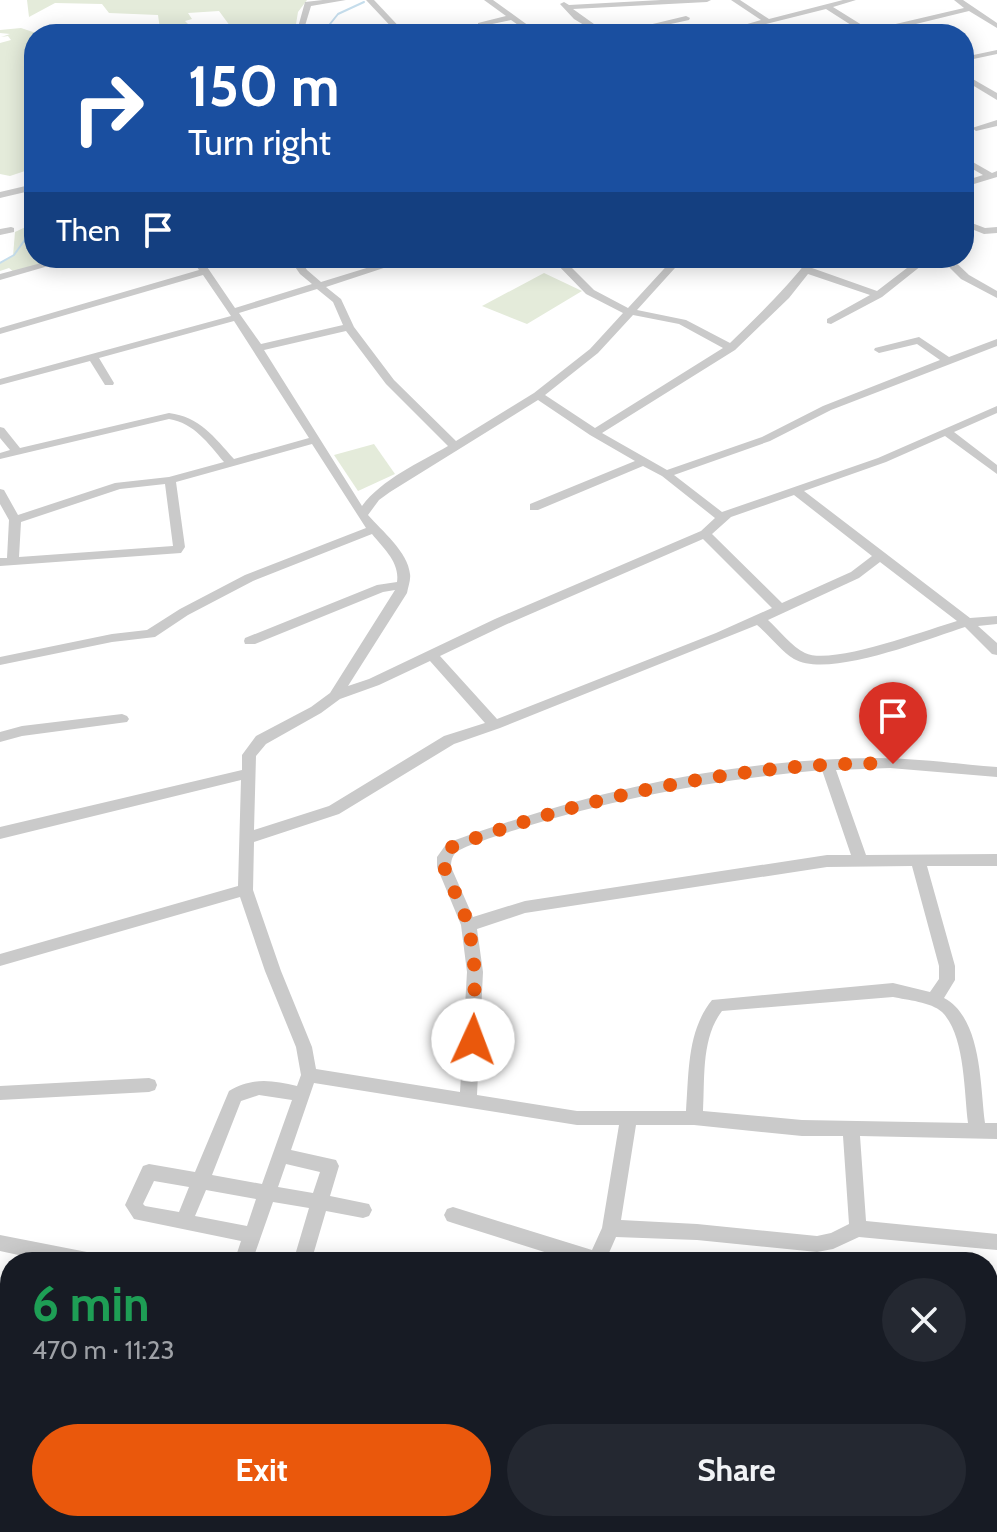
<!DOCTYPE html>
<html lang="en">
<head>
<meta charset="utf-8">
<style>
	:root { --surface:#171b24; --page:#242831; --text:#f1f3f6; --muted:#9ea1a6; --accent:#ea580c }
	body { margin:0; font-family:Cabin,sans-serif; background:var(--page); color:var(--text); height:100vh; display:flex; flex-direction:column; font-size:30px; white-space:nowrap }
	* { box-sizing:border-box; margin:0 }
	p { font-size:26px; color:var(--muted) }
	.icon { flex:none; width:44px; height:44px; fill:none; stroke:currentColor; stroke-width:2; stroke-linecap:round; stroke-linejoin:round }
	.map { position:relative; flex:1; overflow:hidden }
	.side { position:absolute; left:0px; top:1252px; width:998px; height:280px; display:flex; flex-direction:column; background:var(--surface); border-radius:32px 32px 0 0; box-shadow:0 4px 20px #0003 }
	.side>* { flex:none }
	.guide { position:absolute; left:24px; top:24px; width:950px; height:244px; border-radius:32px; box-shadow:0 4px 20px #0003; background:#1a4fa0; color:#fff; overflow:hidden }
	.pin { position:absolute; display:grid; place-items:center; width:68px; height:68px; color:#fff; margin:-82px -34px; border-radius:50% 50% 50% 0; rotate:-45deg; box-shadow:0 0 8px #0007 }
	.pin .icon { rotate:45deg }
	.me { position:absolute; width:88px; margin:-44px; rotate:2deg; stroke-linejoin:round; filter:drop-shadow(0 0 6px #0008) }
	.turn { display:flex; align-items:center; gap:28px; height:168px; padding:0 32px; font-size:36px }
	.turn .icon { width:104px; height:104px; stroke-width:2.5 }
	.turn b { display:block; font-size:56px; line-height:68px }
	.then { display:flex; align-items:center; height:76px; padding:0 32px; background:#0003; gap:16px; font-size:30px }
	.round { display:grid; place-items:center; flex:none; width:84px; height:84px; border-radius:42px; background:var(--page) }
	.overview { display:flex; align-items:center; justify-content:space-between; height:136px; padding:0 32px }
	h1 { font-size:48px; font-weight:700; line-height:60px; color:#1e9e55 }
	.primary-button { display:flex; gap:16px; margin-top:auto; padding:16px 32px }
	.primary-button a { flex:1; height:92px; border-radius:48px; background:var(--accent); color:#fff; font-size:32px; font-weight:700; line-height:92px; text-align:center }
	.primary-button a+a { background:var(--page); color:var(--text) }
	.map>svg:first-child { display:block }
</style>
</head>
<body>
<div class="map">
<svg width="997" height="1532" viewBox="0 0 997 1532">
	<rect width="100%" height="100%" fill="#fff"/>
	<g fill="#e4ebda">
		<polygon points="27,0 307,0 298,12 296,24 236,34 219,11 188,13 192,19 185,21 194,30 181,34 152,34 160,29 158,15 109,13 102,4 55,3 29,17"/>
		<polygon points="21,28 39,34 34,34 34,168 10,176 0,174 0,43 11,40 8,36 1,37 10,34 0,33 0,30"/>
		<polygon points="34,223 34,258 62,258 14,272 9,268 0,271 0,263 13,256 15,232"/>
		<polygon points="544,273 582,291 527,324 482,306"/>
		<polygon points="374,444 395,474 358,491 334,455"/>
	</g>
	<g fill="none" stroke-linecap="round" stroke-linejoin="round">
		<g stroke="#c5ddec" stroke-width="2">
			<polyline points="322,34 338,14 364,2"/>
			<polyline points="0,263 14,255 34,227"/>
		</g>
		<g fill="#cacaca" fill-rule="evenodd">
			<polygon points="323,0 346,0 311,6 304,29 297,31 305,2"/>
			<polygon points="366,0 374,0 406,34 398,34"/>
			<polygon points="484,0 493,0 540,34 531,34 511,20 478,27 478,23 506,16"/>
			<polygon points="661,0 711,0 707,2 573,9 608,34 595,31 570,34 589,28 574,19 560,4 564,2 569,5"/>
			<polygon points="731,0 740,0 769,19 843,0 856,0 833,7 870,30 964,8 954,0 963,0 997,23 997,28 969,11 875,34 861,34 862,32 826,9 726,34 713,34 761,20"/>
			<polygon points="686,16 690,18 689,20 625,34 611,34"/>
			<polygon points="997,50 997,54 964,61 964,57"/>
			<polygon points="964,74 997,93 997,100 964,80"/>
			<polygon points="997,120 997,126 976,131 972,128"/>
			<polygon points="964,157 992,173 997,171 997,177 964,187 964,181 983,175 964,164"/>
			<polygon points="34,184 34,190 0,198 0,192"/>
			<polygon points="964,220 985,228 997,227 997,233 984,234 964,226"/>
			<polygon points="11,227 14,228 14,232 0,235 0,229"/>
			<polygon points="60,258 76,258 0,280 0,274"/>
			<path d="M191,258H201L235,308L312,284L300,274L289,258H299L307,270L321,282L399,258H414L326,287L341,299L354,327L394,380L456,441L534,393L590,349L623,313L586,294L551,258H562L594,290L628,308L674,258H684L637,310L686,320L730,343C759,315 787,287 810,258H820L812,268L877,291L920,258H931L882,297L831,324L827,323V319L870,295L808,274L789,298L735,350L602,433L667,470L762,437L823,406L940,360L917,344L879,353L874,350L875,348L919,337L949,357L997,339V346L831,410L770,441L674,475L722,512L878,458L997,406V413L954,432L997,465V474L945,436L886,462L804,491L970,618L997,616V624L978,626L997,643V655L992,654L965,627C927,639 829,679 794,659C781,651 769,635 757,625L500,728L454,744L339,814L254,842L253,890L281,971L312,1047L316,1069L460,1092L467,972L461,925L437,867V857L447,843C584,793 728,759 875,758C916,758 957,764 997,767V777L890,768L836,770L866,855L997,854V866H927L955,966V980L944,998C982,1018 980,1086 985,1123H997V1139L860,1136L866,1221L997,1234V1250L859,1237L833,1249L817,1252L697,1240L616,1237L605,1262H576L453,1223L447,1221L444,1215L447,1209L453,1207L592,1250L602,1228L619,1125H577L314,1083L291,1150L336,1160L339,1166L330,1196L369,1204L372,1210L369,1216L363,1218L326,1211L311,1262H293L309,1208L273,1202L252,1262H234L241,1241L134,1219L125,1205L143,1166L149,1164L195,1172L229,1091C252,1077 272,1080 297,1086L301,1075L296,1047L265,971L240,897L0,966V954L238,886L241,780L0,839V827L242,770V755L256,736L311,707L330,693L395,590L383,592L255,644H245L244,641L245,638L377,585L397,582C400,562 383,548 372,534L253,581L188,615L155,637L112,642L0,665V657L112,634L147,630L180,609L245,575L366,528L312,444L176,482L185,547L181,553L0,566V558H7L9,520L0,504V489L4,490L18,515L115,483L169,477L224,462C208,443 194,423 169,419L0,459V453L10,450L0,438V427L4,428L20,448L169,413C200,417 214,437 234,459L309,438L234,321L99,358L114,383L113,385H105L90,361L0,385V379L231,316L203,275L0,334V328L199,270ZM317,289L333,302L343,325L261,344L239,313ZM633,315L679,324L723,348L595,428L545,395L598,353ZM346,331L386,384L448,446C419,463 382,479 362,506L264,350ZM538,400L590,435L635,461L530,504V510H538L643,466L662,476L715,518L701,531L495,619L369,679L348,686L407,593C408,587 411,580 410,574C408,552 382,531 368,515L379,500L390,492ZM165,484L173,546L19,557L21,522L120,489ZM794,495L872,556L851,572L782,603L712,534L731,517ZM703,539L772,608L716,633L497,719L440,656L505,625ZM880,562L957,621C926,630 832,666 805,653C792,647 779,630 768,620L859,578ZM430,661L485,723L444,736L329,806L254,830L256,756L266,744L321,713L340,699L379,685ZM822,770L851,855H827L525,901L473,917L451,867C451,861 452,855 458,851C468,844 507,833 521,828C620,797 720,779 822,770ZM912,866L939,966V979L930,992L893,983L712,1000C687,1031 689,1072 686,1111H577L477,1095L483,972L477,929L525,913L827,867ZM893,997C907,1000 931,1002 942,1012C965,1035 964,1091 968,1123L802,1120L703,1111C705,1079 701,1038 722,1011ZM259,1095L292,1100L262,1184L212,1175L241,1101ZM636,1125H694L802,1136H843L849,1224L831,1233L817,1236L697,1224L621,1220ZM286,1164L320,1172L313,1193L278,1187ZM154,1181L189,1187L179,1212L145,1206L143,1204ZM206,1190L256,1199L247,1226L195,1216Z"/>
			<polygon points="940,258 951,258 969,275 997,291 997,298 961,279"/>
			<polygon points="122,714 127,716 129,719 127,722 22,736 0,742 0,732 22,726"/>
			<polygon points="149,1078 155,1080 157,1085 155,1090 149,1092 0,1100 0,1086"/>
			<polygon points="0,1235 92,1253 98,1256 101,1262 51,1262 0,1251"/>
			<polygon points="988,1429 997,1431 997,1451 988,1449"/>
			<polygon points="10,1480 10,1500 0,1501 0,1481"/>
			<polygon points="10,1514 10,1522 26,1522 24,1532 4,1532"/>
			<polygon points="237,1522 263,1522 269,1532 243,1532"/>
			<polygon points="806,1522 826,1522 827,1532 807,1532"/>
			<polygon points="963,1522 983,1522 986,1532 966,1532"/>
		</g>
	</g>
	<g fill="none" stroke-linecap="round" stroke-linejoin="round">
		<path stroke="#ea580c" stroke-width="14" stroke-dasharray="0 25.2" d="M473,1040L475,972L469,925L444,867V857L452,847C577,798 758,759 893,764"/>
	</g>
</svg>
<div class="pin" style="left:893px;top:764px;background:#d93025"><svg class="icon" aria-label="arrive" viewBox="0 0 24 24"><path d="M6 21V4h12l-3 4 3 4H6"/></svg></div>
<svg class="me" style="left:473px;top:1040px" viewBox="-20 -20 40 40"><circle r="19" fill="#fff"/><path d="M0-13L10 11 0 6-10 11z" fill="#ea580c"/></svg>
<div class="guide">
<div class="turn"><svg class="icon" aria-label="right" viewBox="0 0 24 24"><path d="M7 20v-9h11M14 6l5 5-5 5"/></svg><div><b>150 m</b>Turn right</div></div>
<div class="then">Then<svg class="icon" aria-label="arrive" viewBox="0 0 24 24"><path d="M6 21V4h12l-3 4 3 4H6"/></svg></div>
</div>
<section class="side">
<div class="overview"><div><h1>6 min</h1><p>470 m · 11:23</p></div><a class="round"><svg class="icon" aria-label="close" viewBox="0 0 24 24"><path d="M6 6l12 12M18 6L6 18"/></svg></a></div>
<div class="primary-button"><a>Exit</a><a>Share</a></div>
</section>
</div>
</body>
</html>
